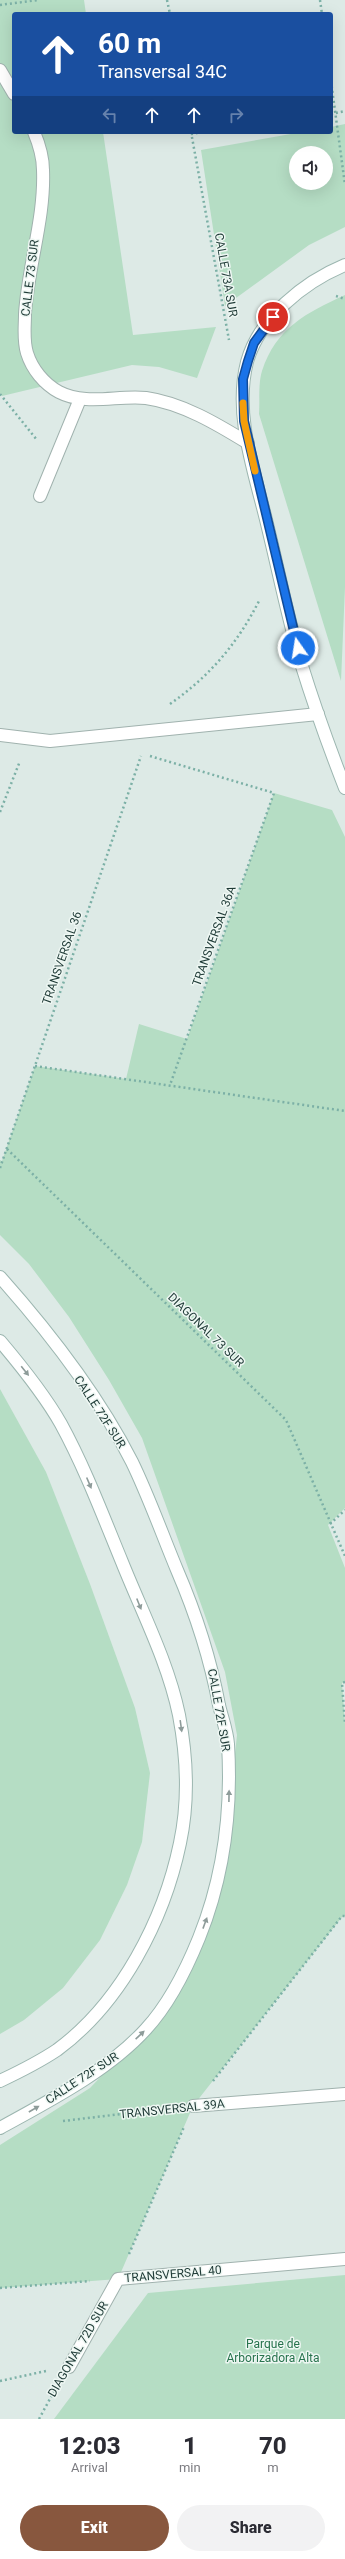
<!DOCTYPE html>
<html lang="en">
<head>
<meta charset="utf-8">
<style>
	:root { --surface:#fff; --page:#f2f2f3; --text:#2b2b33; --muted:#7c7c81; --accent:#88573e }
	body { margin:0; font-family:Roboto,sans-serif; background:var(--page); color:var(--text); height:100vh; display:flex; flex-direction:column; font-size:15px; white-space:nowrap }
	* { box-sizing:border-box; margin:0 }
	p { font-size:13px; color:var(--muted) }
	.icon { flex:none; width:22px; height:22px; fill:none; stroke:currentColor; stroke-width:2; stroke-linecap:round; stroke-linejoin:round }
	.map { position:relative; height:2419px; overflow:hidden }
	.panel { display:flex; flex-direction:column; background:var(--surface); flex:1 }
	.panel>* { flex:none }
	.guide { position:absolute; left:12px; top:12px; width:321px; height:122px; border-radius:4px; box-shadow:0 4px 16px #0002; background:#1a4fa0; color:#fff; overflow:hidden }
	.fabs { position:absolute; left:289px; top:146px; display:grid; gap:8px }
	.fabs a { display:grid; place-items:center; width:44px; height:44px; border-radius:50%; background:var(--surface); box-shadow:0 4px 16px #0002; font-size:20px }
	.pin { position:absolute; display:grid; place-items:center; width:34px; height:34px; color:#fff; margin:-17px; border:2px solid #fff; border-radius:50%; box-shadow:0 1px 4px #0007 }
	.me { position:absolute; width:44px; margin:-22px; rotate:347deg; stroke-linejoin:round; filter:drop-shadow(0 0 3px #0008) }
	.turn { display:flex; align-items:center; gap:14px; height:84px; padding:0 20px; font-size:18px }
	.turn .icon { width:52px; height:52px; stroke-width:2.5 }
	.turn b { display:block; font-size:28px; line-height:34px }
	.lanes { display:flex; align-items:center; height:38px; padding:0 20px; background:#0003; justify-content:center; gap:20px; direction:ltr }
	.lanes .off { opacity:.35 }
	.eta { display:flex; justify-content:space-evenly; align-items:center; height:68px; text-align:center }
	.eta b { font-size:24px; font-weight:800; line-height:28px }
	.cta { display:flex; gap:8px; margin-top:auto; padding:8px 20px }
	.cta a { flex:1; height:46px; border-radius:24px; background:var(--accent); color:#fff; font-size:16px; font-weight:800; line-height:46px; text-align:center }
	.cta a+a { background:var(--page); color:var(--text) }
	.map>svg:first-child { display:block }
</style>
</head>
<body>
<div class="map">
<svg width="345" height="2419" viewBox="0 0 345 2419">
	<rect width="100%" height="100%" fill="#ddeae6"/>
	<g fill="#b5ddc4" fill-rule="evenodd">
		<polygon points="0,0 84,0 86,14 14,14 14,132 103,132 133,335 216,327 197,378 159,367 132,365 2,396 0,393"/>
		<path d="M345,124V227L309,245L225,306L201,150L302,132H331V127ZM296,153H326V183H296Z"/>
		<path d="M345,295V587L341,681L259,414C260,401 258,384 262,371C276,328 306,313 345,295Z"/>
		<polygon points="274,793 332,810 345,837 345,1508 328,1525 345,1568 345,1682 342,1683 345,1724 345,1916 342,1917 193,2106 118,2279 0,2288 0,2145 90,2088 134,2042 168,1993 211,1909 225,1846 237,1735 225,1672 142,1438 109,1380 69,1317 29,1264 0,1235 0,1160 2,1161 35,1066 126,1079 139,1024 187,1039"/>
		<polygon points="0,1389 46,1472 90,1584 135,1708 150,1773 142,1842 127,1885 100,1940 63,1988 24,2020 0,2034"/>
		<polygon points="345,2275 345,2419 54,2419 148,2293"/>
	</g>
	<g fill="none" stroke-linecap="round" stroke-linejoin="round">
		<defs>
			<g id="street">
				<polyline points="0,70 14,94"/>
				<path d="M34,132C39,144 43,156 43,170C45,218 28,266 25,314C25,327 23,340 27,353C32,369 44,384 59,392C86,406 117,395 146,398C182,403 217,424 248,443"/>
				<polyline points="40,496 80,399"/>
				<polyline points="0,735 50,741 318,714"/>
				<polyline points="193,2106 345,2094"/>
				<polyline points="69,2367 118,2279 345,2259"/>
			</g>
			<g id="secondary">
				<path d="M345,265C304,282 259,318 247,362C233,417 256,475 268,528C279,573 288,618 301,663C314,705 329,747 345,788"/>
				<path d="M0,1277C49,1332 99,1397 132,1462C149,1497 162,1534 177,1570C196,1614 210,1657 219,1705C222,1718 227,1731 228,1744C232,1810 224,1876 199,1938C186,1970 170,2003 146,2029C108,2071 49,2101 0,2128"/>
				<path d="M0,1341C22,1367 44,1394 61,1424C85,1468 103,1516 122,1562C142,1612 168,1662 179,1715C187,1757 189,1801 180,1843C164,1920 121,2003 57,2050C39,2062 19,2072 0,2081"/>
			</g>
		</defs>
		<use href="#street" stroke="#a0b2ae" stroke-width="14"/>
		<use href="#secondary" stroke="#9cb6b0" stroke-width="14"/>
		<g stroke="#7cb0a6" stroke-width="2.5" stroke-dasharray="2 3" stroke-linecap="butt">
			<polyline points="167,0 170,14"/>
			<polyline points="320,0 322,14"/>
			<polyline points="0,5 38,0"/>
			<polyline points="331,81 345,185"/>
			<polyline points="331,114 345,111"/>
			<polyline points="191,132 229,340"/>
			<polyline points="191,134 203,132"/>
			<polyline points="336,296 345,299"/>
			<polyline points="0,394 37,440"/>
			<path d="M170,704C210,676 238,643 260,599"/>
			<polyline points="150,756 274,793 170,1085"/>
			<polyline points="0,812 20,761"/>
			<polyline points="35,1066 345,1111"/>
			<polyline points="7,1149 286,1420 345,1556"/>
			<polyline points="0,1168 141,756"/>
			<polyline points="330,1524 345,1510"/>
			<polyline points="345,1682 342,1683 345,1724"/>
			<polyline points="213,2081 342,1916 345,1916"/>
			<polyline points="63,2121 171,2108"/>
			<polyline points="129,2254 184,2127"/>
			<polyline points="0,2288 90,2281"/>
			<polyline points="0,2381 46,2371"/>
			<polyline points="39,2419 57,2386"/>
		</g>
		<use href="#street" stroke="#fff" stroke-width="12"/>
		<use href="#secondary" stroke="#fff" stroke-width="12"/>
	</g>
	<defs><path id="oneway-solid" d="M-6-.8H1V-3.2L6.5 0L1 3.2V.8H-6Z"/></defs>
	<g fill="#8e9c9a">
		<use href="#oneway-solid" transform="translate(25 1371) rotate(51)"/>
		<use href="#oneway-solid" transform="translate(89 1483) rotate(67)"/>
		<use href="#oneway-solid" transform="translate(139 1604) rotate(68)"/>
		<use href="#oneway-solid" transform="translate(181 1726) rotate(82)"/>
		<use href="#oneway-solid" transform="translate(229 1796) rotate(-89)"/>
		<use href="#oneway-solid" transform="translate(205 1923) rotate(-70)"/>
		<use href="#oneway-solid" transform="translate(140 2035) rotate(-43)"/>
		<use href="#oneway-solid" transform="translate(34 2109) rotate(-30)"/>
	</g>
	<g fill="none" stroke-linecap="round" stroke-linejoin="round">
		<defs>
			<polyline id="route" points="273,317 254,343 248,361 243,379 244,421 298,648"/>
		</defs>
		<use href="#route" stroke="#114b97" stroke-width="10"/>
		<use href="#route" stroke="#1a73e8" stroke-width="7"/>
		<polyline stroke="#f59e0b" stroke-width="7" points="243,403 244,421 255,471"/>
	</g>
	<g text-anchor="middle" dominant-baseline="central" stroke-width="3" stroke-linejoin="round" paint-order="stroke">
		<g font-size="12" fill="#1e3a36" stroke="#eef7f3">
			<text transform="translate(226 275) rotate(80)">CALLE 73A SUR</text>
			<text transform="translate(30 278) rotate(-83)">CALLE 73 SUR</text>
			<text transform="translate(214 936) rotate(-70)">TRANSVERSAL 36A</text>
			<text transform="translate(62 958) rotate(-71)">TRANSVERSAL 36</text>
			<text transform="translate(206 1330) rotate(44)">DIAGONAL 73 SUR</text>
			<text transform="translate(100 1412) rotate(57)">CALLE 72F SUR</text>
			<text transform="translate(219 1710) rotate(80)">CALLE 72F SUR</text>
			<text transform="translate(82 2078) rotate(-33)">CALLE 72F SUR</text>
			<text transform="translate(172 2109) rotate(-6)">TRANSVERSAL 39A</text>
			<text transform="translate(173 2274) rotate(-5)">TRANSVERSAL 40</text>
			<text transform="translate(78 2349) rotate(-60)">DIAGONAL 72D SUR</text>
		</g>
		<g font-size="12" fill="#27734d" stroke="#eef7f3">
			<text x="273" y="2344">Parque de<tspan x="273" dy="14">Arborizadora Alta</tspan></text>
		</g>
	</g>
</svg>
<div class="fabs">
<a><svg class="icon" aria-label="sound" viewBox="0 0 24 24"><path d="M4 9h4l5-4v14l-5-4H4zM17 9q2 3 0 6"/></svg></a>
</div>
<div class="pin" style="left:273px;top:317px;background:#d93025"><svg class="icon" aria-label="arrive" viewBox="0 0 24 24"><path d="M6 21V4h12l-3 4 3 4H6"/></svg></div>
<svg class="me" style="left:298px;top:648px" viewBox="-20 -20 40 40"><circle r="17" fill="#1a73e8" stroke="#fff" stroke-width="3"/><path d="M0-11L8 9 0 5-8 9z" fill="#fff"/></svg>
<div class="guide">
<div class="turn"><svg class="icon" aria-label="ahead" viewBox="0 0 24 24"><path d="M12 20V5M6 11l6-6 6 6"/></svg><div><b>60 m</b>Transversal 34C</div></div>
<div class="lanes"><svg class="icon off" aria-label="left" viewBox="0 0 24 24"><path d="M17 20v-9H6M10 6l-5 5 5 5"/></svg><svg class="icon" aria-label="ahead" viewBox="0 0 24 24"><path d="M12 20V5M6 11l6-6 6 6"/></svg><svg class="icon" aria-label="ahead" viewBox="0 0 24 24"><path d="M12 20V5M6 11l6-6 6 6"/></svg><svg class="icon off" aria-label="right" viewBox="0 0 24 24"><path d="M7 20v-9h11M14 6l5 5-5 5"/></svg></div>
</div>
</div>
<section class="panel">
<div class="eta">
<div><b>12:03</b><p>Arrival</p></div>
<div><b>1</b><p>min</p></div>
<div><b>70</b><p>m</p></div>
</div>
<div class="cta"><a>Exit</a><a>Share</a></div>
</section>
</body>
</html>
